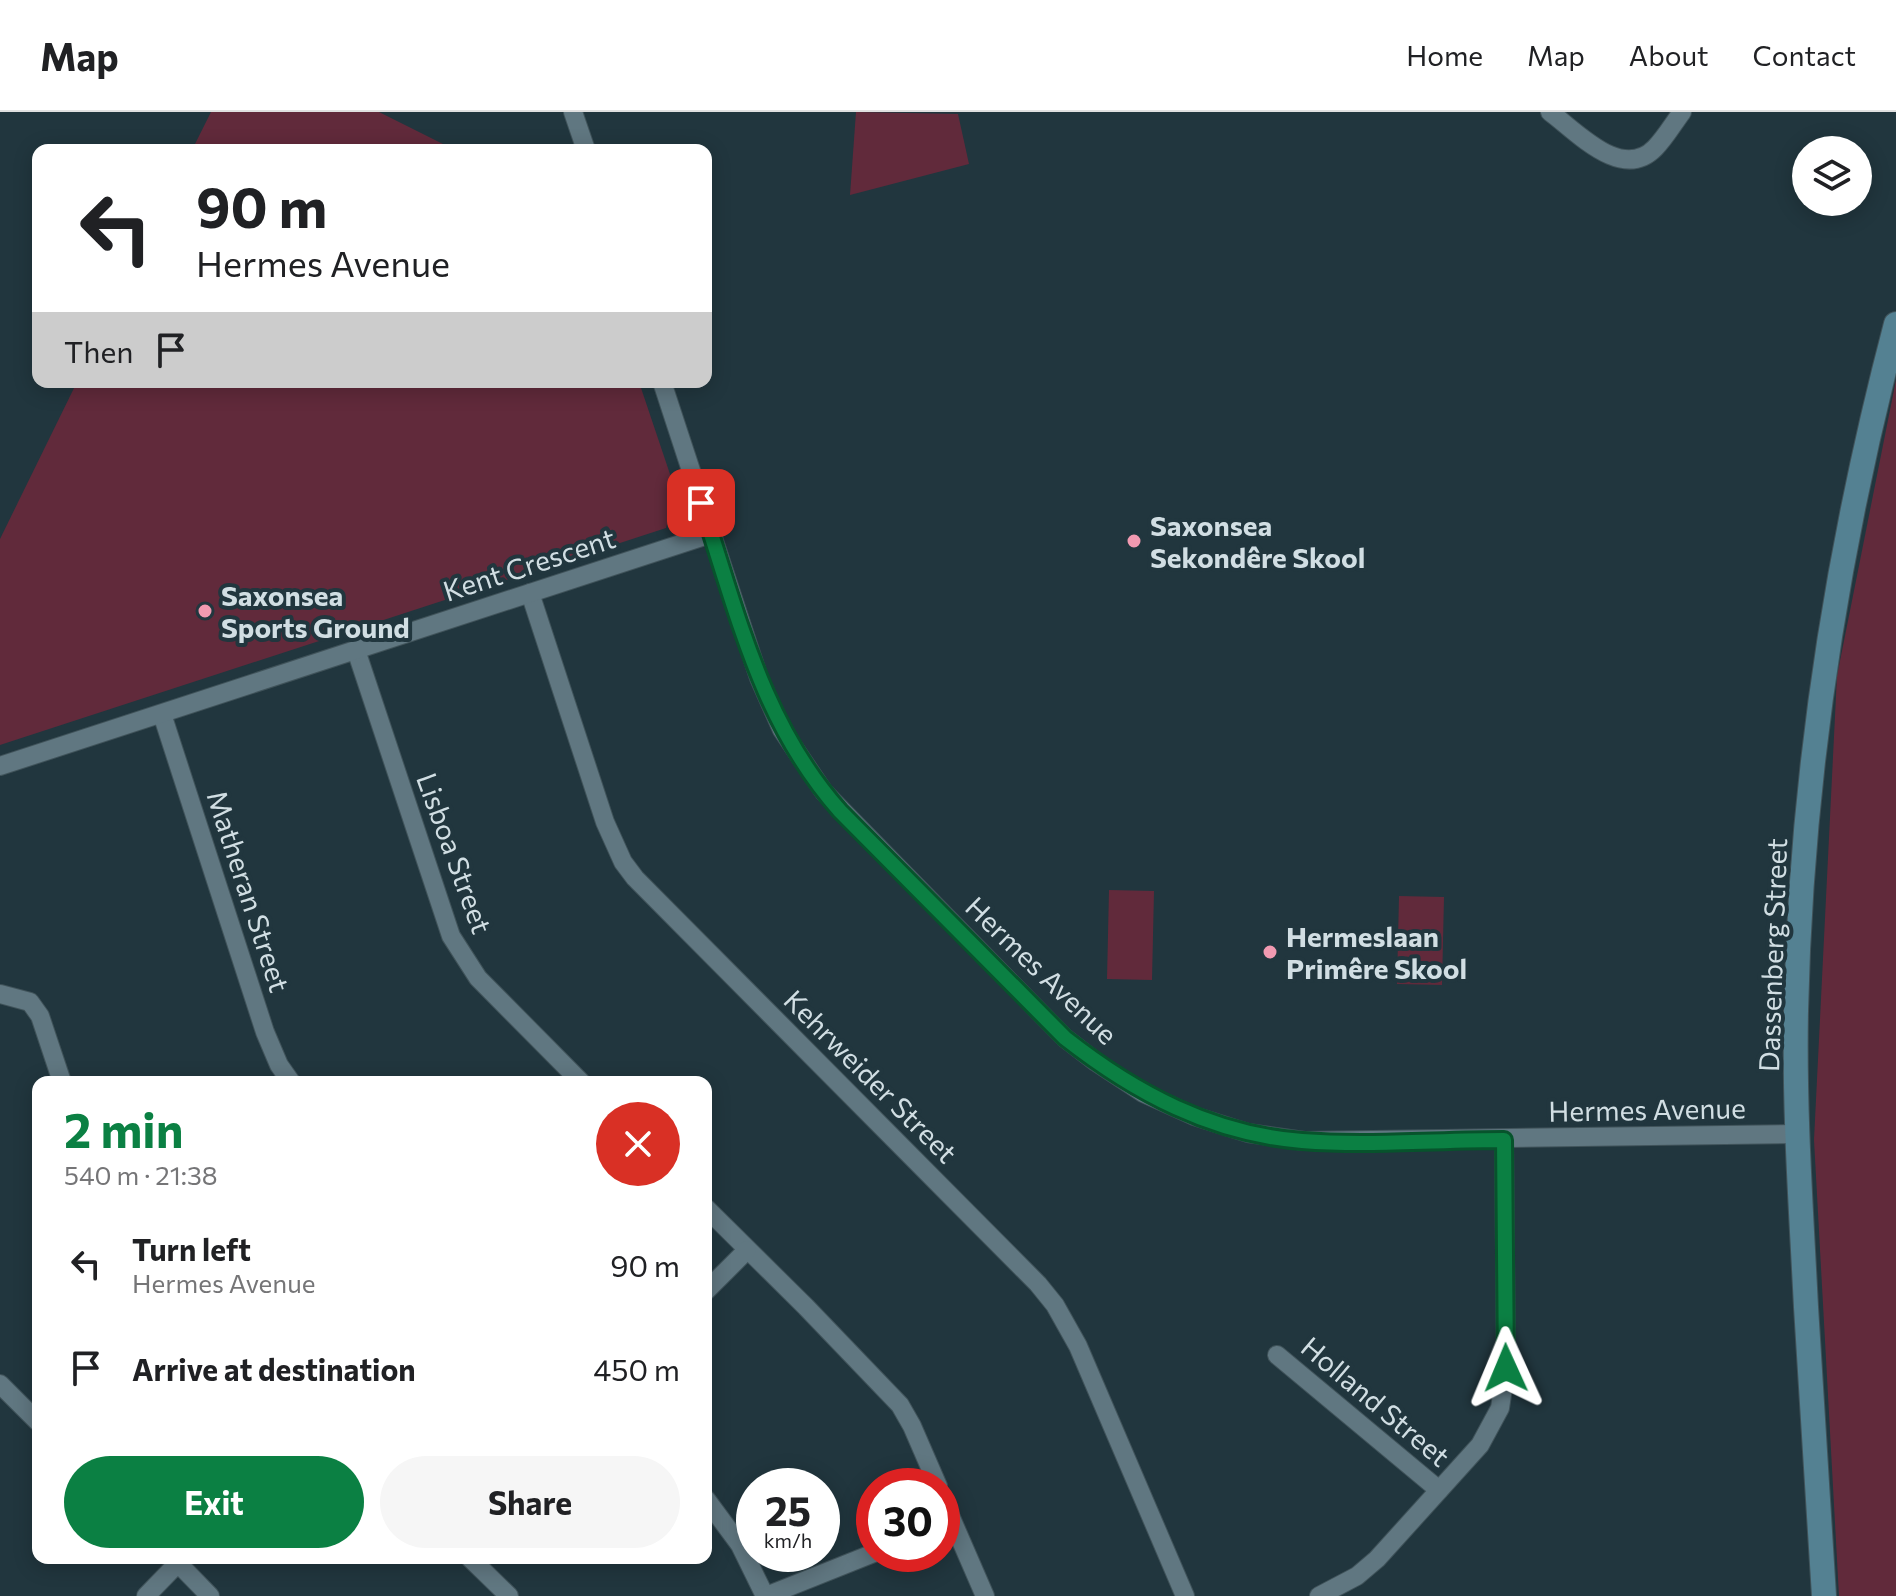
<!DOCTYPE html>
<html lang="en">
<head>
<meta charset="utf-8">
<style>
	:root { --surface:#fff; --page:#f6f6f6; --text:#202124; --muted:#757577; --line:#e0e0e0; --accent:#0b8043 }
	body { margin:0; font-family:Commissioner,sans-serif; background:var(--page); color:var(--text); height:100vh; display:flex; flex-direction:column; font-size:30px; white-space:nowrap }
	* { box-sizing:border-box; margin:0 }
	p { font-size:26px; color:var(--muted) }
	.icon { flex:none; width:44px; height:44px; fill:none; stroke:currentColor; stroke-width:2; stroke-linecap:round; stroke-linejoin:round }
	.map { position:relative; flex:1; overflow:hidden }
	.side { position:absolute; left:32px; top:964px; width:680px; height:488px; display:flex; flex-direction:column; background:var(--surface); border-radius:16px; box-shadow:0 4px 20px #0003 }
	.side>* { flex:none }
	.hud { position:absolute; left:32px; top:32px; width:680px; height:244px; border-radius:16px; box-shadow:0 4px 20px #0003; background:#fff; color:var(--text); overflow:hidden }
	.tools { position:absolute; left:1792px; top:24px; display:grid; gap:16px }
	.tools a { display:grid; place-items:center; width:80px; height:80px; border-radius:50%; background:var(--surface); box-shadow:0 4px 20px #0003; font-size:40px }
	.speed { position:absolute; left:736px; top:1356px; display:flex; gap:16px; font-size:40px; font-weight:700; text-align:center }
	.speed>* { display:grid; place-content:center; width:104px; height:104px; border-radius:50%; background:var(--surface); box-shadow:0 4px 20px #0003; line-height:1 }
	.speed small { font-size:20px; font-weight:400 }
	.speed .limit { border:12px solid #d22; background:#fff; color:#111 }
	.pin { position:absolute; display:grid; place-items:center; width:68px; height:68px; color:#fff; margin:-34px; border-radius:16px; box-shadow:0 4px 12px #0006 }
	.me { position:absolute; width:88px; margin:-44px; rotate:359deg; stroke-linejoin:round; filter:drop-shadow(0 0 6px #0008) }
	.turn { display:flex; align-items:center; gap:28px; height:168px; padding:0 32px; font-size:36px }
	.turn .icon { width:104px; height:104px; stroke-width:2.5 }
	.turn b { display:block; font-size:56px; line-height:68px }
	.then { display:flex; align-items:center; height:76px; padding:0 32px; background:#0003; gap:16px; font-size:30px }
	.round { display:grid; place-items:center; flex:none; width:84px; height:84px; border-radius:42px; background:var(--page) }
	.summary { display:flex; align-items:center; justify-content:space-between; height:136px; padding:0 32px }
	h1 { font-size:48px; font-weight:700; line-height:60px; color:var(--accent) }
	.action { display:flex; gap:16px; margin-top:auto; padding:16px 32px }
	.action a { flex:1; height:92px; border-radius:48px; background:var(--accent); color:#fff; font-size:32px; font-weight:700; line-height:92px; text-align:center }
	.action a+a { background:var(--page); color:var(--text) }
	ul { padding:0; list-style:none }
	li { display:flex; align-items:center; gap:24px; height:104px; padding:0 32px }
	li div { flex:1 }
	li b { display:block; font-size:30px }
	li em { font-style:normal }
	header { display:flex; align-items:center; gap:48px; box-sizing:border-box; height:112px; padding:0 40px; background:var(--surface); border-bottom:2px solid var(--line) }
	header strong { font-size:38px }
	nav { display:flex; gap:44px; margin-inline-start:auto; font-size:28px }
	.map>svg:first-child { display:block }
</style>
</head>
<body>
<header>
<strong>Map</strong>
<nav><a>Home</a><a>Map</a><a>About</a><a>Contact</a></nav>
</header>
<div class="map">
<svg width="1896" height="1484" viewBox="0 0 1896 1484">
	<rect width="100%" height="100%" fill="#21363e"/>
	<g fill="#612a3b">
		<polygon points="211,0 379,0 455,38 192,38"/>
		<polygon points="856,0 958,2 969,52 850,83"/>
		<polygon points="1896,268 1896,1484 1839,1484 1814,1028 1837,564"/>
		<polygon points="77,270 639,270 675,377 666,416 0,633 0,427"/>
		<polygon points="1109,778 1154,779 1152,868 1107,867"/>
		<polygon points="1399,784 1444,785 1442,873 1397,872"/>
	</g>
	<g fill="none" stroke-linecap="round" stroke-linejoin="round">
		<defs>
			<g id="minor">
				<polyline points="573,0 586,38"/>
				<path d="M1550,0C1577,20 1622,70 1655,36C1665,26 1673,12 1682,0"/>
				<polyline points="662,270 759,566 782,618 824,680 1065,926 1096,950 1143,981 1194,1004 1248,1021 1304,1029 1796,1022"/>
				<polyline points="530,481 605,710 623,750 635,766 1038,1172 1055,1193 1078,1234 1185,1484"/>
				<polyline points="356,538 451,824 478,866 581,970"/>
				<polyline points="162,602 265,920 279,953 291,970"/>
				<polyline points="0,654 711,422"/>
				<polyline points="0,882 30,890 40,904 62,970"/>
				<polyline points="706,1096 806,1195 900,1293 912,1314 938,1374"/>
				<polyline points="706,1179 747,1138"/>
				<polyline points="1277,1243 1439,1378"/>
				<polyline points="0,1272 38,1310"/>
				<polyline points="942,1385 985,1484"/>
				<polyline points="706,1387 740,1433 765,1484"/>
				<polyline points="173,1446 210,1484"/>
				<polyline points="470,1446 509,1484"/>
				<polyline points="146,1484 178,1451"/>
				<polyline points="766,1484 874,1441"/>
				<polyline points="1319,1484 1357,1464 1377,1447 1480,1333 1500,1296 1506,1256 1504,1028"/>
			</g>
			<path id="secondary" d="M1824,1484C1818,1388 1812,1291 1806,1195C1801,1096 1794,998 1796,899C1801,667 1837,436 1896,212"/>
		</defs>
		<use href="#minor" stroke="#40535a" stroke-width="20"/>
		<use href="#secondary" stroke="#40535a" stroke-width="26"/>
		<use href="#minor" stroke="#607781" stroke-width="18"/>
		<use href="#secondary" stroke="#548192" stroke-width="24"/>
	</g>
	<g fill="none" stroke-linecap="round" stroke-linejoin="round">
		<defs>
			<path id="route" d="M701,391C738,502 761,610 840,699L1065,926C1135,981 1212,1022 1302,1029C1368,1034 1437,1028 1504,1028L1506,1256"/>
		</defs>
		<use href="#route" stroke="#07532c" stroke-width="20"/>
		<use href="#route" stroke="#0b8043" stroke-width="14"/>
	</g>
	<g fill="#f19ab1" stroke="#21363e" stroke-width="3">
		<circle cx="1134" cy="429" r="8"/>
		<circle cx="205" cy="499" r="8"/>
		<circle cx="1270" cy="840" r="8"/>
	</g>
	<g text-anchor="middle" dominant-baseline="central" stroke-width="8" stroke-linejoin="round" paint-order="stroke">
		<g font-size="28" font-weight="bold" fill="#d1dee3" stroke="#21363e" text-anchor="start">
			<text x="1150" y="413">Saxonsea<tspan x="1150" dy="32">Sekondêre Skool</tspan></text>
			<text x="221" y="483">Saxonsea<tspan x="221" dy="32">Sports Ground</tspan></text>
			<text x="1286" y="824">Hermeslaan<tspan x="1286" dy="32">Primêre Skool</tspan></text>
		</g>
		<g font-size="28" fill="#d1dee3" stroke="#21363e">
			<text transform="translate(529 452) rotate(-18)">Kent Crescent</text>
			<text transform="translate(455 741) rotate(70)">Lisboa Street</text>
			<text transform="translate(249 779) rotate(72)">Matheran Street</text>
			<text transform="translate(1772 843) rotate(-88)">Dassenberg Street</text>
			<text transform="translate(1042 858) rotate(44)">Hermes Avenue</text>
			<text transform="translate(871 964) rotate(45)">Kehrweider Street</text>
			<text transform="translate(1647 997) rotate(-1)">Hermes Avenue</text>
			<text transform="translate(1376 1289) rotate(40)">Holland Street</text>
		</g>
	</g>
</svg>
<div class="tools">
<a><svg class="icon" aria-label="layers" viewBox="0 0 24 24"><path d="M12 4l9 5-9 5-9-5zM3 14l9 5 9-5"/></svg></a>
</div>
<div class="speed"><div>25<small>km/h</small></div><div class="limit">30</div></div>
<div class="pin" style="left:701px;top:391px;background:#d93025"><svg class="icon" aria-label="arrive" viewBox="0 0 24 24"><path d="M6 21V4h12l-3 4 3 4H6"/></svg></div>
<svg class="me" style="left:1506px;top:1256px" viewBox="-20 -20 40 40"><path d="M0-17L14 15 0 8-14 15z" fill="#0b8043" stroke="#fff" stroke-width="4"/></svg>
<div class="hud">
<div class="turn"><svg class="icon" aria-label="left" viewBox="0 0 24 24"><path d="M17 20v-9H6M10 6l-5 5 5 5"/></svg><div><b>90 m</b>Hermes Avenue</div></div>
<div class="then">Then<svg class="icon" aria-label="arrive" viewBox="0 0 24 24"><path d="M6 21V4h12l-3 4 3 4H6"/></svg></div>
</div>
<section class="side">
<div class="summary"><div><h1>2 min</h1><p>540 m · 21:38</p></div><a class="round" style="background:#d93025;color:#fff"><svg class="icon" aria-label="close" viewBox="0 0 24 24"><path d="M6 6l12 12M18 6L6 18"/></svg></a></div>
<ul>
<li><svg class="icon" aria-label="left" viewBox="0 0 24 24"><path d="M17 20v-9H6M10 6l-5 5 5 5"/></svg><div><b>Turn left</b><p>Hermes Avenue</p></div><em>90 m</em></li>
<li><svg class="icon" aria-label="arrive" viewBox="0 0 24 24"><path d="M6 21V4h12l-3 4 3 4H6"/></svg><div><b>Arrive at destination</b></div><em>450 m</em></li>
</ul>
<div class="action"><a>Exit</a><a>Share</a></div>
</section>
</div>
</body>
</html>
